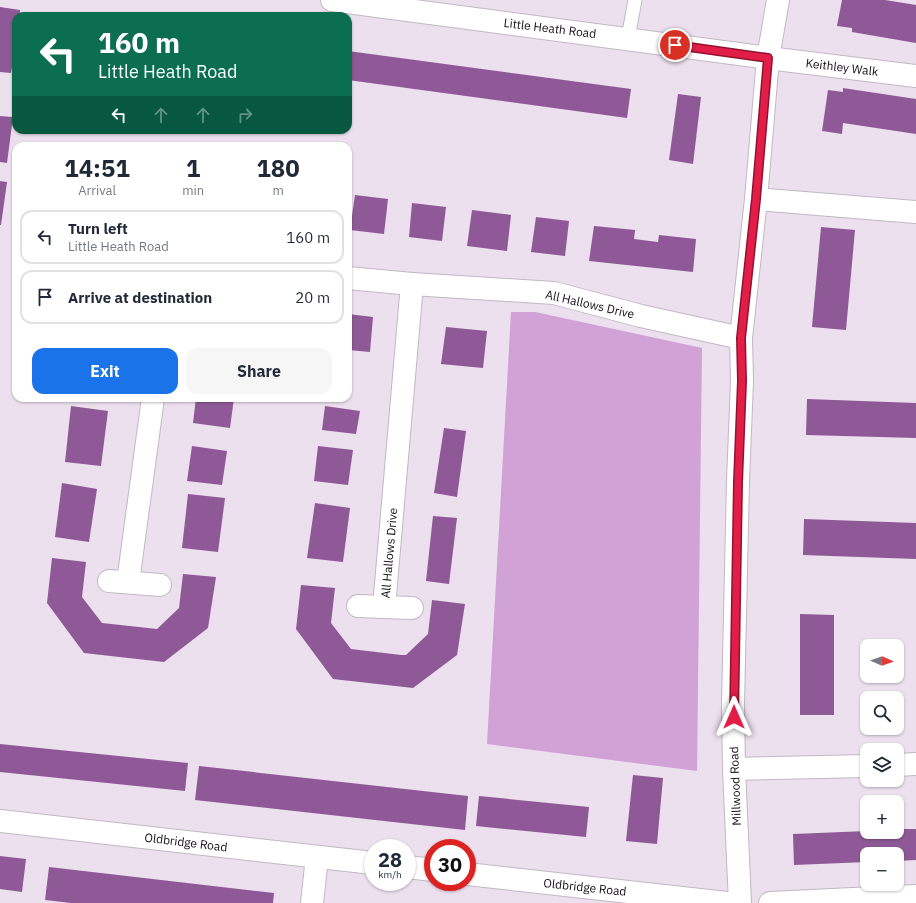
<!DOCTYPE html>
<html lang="en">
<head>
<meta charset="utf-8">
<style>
	:root { --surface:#fff; --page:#f6f6f7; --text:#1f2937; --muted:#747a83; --line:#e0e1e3; --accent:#1a73e8 }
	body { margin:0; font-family:"IBM Plex Sans",sans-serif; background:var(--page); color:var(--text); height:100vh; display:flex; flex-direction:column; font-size:15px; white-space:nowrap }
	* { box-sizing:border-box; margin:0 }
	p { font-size:13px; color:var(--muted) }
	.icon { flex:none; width:22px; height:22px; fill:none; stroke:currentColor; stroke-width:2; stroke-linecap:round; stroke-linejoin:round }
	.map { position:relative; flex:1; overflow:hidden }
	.panel { position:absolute; left:12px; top:142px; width:340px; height:260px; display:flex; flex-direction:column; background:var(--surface); border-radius:12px; box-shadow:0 1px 3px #0004 }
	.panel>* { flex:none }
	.hud { position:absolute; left:12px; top:12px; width:340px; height:122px; border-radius:12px; box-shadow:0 1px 3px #0004; background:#0b6e4f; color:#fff; overflow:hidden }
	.needle { width:26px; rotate:92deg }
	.buttons { position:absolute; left:860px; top:639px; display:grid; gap:8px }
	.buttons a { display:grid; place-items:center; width:44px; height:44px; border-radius:8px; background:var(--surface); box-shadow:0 1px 3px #0004; font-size:20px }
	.speed { position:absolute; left:364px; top:839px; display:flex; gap:8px; font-size:20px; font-weight:700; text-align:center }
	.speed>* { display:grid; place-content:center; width:52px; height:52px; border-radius:50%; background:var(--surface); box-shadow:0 1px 3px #0004; line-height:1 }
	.speed small { font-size:10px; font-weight:400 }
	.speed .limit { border:6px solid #d22; background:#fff; color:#111 }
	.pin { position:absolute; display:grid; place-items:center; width:34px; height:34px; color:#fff; margin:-17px; border:2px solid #fff; border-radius:50%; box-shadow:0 1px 4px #0007 }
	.me { position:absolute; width:44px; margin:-22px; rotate:0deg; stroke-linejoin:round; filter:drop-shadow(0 0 3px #0008) }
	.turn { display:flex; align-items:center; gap:14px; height:84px; padding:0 20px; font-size:18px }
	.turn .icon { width:52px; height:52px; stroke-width:2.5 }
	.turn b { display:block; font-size:28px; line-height:34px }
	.lanes { display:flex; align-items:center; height:38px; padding:0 20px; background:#0003; justify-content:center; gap:20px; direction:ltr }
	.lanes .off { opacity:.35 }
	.eta { display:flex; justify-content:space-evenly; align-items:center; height:68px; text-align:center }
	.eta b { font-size:24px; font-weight:700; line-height:28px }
	.primary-button { display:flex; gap:8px; margin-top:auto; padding:8px 20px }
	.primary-button a { flex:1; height:46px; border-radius:12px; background:var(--accent); color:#fff; font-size:16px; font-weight:700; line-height:46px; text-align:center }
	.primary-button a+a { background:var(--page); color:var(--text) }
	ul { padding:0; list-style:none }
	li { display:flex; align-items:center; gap:12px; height:54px; margin:0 8px 6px; padding:0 12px; border:2px solid var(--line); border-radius:12px }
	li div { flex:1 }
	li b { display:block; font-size:15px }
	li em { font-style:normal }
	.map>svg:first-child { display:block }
</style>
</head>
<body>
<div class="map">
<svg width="916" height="903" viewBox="0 0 916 903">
	<rect width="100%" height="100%" fill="#ecdfee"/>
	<polygon fill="#d0a2d6" points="511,312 535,312 702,348 697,771 487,744"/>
	<g fill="#8e5996">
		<polygon points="842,0 885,0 916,5 916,43 852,32 852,28 837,26"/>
		<polygon points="0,7 20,10 20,16 16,16 16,43 11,73 0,72"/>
		<polygon points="348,51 631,89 627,118 348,80"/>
		<polygon points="843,88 916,99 916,134 843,123 842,134 822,131 828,90 843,92"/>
		<polygon points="678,94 701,97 693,164 669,160"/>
		<polygon points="0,116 13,117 7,163 0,162"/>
		<polygon points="0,181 7,182 1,225 0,225"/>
		<polygon points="355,195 388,199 384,234 350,230"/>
		<polygon points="412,203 446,207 442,241 409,237"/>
		<polygon points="472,210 511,215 507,251 467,246"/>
		<polygon points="536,217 569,221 565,256 531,252"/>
		<polygon points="594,226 635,230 634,239 658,242 659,235 696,239 693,272 589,261"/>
		<polygon points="821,227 855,230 846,330 812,327"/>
		<polygon points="348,314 373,317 370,352 348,350"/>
		<polygon points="446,327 487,331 483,368 441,364"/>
		<polygon points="196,398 234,398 230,428 193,423"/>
		<polygon points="807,399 916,403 916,438 806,435"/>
		<polygon points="71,406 108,411 101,466 65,462"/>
		<polygon points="325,406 360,411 356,434 322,430"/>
		<polygon points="444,428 466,431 457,497 434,493"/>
		<polygon points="192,446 227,451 222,485 187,481"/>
		<polygon points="318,446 353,450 348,485 314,481"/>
		<polygon points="62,483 97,489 89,542 55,537"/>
		<polygon points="188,494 225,498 218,552 182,548"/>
		<polygon points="315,503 350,508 343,562 307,558"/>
		<polygon points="433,516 457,518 449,584 426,581"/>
		<polygon points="804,519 916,523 916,559 803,555"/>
		<polygon points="52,558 86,562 82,597 102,623 157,629 179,608 183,574 216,577 208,628 164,662 84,653 47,603"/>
		<polygon points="301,585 335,588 331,623 351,649 401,655 406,655 428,634 432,600 465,604 457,655 413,688 333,679 296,629"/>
		<polygon points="800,614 834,615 834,715 800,715"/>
		<polygon points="0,744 188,763 185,791 0,772"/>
		<polygon points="199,766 468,796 465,830 195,800"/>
		<polygon points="633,775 663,778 657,844 626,841"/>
		<polygon points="479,796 589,807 586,837 476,826"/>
		<polygon points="897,829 916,829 916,860 897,861 897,854 867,854 867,862 794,865 793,834 867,831 867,832 897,832"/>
		<polygon points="0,856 26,859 22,892 0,889"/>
		<polygon points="49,867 274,893 273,903 71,903 45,900"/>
	</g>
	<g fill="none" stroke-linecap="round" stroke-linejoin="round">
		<defs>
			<polyline id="lane" points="628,38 635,0"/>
			<g id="street">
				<polyline points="332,0 768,58 916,76"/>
				<polyline points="756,199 916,212"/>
				<polyline points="348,278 412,284 554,293 641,316 741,338"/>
				<polyline points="109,581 160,585"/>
				<polyline points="128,582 153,398"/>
				<polyline points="358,606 412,608"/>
				<polyline points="384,607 412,284"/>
				<polyline points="897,765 916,764"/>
				<polyline points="734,769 867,766"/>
				<polyline points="0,821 373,863"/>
				<polyline points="407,867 433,870"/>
				<polyline points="467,874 727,903"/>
				<polyline points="312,903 317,857"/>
				<polyline points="740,903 734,769 733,704 738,481 742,381 741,338 756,199 768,58 778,0"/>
				<polyline points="770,903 916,896"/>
			</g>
		</defs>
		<use href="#lane" stroke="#c3b7c5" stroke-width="15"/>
		<use href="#street" stroke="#c3b7c5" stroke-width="24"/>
		<use href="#lane" stroke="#fff" stroke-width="13"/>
		<use href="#street" stroke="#fff" stroke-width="22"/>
	</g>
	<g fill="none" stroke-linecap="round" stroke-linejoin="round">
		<defs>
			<polyline id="route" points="675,45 768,58 756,199 741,338 742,381 738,482 734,717"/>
		</defs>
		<use href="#route" stroke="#92132f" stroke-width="10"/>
		<use href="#route" stroke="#e11d48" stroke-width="7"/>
	</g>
	<g text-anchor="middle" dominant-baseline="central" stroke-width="3.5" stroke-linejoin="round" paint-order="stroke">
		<g font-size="12" fill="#130e13" stroke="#fff">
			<text transform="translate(550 28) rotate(7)">Little Heath Road</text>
			<text transform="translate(842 67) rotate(7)">Keithley Walk</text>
			<text transform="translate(590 304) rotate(13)">All Hallows Drive</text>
			<text transform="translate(389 553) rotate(-85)">All Hallows Drive</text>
			<text transform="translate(735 786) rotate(-92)">Millwood Road</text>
			<text transform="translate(186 842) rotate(7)">Oldbridge Road</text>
			<text transform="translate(585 887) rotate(6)">Oldbridge Road</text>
		</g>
	</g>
</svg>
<div class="buttons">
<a><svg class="needle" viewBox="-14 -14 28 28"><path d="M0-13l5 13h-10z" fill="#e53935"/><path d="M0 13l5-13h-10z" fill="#747a83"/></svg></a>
<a><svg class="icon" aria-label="search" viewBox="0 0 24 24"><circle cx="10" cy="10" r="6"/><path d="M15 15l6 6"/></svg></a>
<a><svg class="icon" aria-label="layers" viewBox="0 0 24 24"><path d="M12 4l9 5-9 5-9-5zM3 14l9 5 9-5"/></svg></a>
<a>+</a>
<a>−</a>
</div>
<div class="speed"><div>28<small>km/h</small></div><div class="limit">30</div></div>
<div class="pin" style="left:675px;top:45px;background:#d93025"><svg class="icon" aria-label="arrive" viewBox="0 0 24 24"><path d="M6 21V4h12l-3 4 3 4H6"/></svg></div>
<svg class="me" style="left:734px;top:717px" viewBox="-20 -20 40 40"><path d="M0-17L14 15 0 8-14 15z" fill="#e11d48" stroke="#fff" stroke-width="4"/></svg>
<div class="hud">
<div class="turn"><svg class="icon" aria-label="left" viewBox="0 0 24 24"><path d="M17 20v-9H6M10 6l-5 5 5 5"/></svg><div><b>160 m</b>Little Heath Road</div></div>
<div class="lanes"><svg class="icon" aria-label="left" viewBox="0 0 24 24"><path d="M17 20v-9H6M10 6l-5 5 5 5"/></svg><svg class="icon off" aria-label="ahead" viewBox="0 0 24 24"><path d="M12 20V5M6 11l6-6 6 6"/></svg><svg class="icon off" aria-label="ahead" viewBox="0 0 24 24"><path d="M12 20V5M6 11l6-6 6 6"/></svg><svg class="icon off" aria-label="right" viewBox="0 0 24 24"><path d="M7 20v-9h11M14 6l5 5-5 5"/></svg></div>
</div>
<section class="panel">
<div class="eta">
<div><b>14:51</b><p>Arrival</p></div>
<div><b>1</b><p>min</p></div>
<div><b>180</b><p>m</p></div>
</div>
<ul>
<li><svg class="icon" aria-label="left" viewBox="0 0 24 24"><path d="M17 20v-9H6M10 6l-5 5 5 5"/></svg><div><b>Turn left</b><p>Little Heath Road</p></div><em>160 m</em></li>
<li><svg class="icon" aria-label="arrive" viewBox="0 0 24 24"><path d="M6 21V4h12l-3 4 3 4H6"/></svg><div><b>Arrive at destination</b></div><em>20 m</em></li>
</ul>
<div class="primary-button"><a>Exit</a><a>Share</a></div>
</section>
</div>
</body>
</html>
